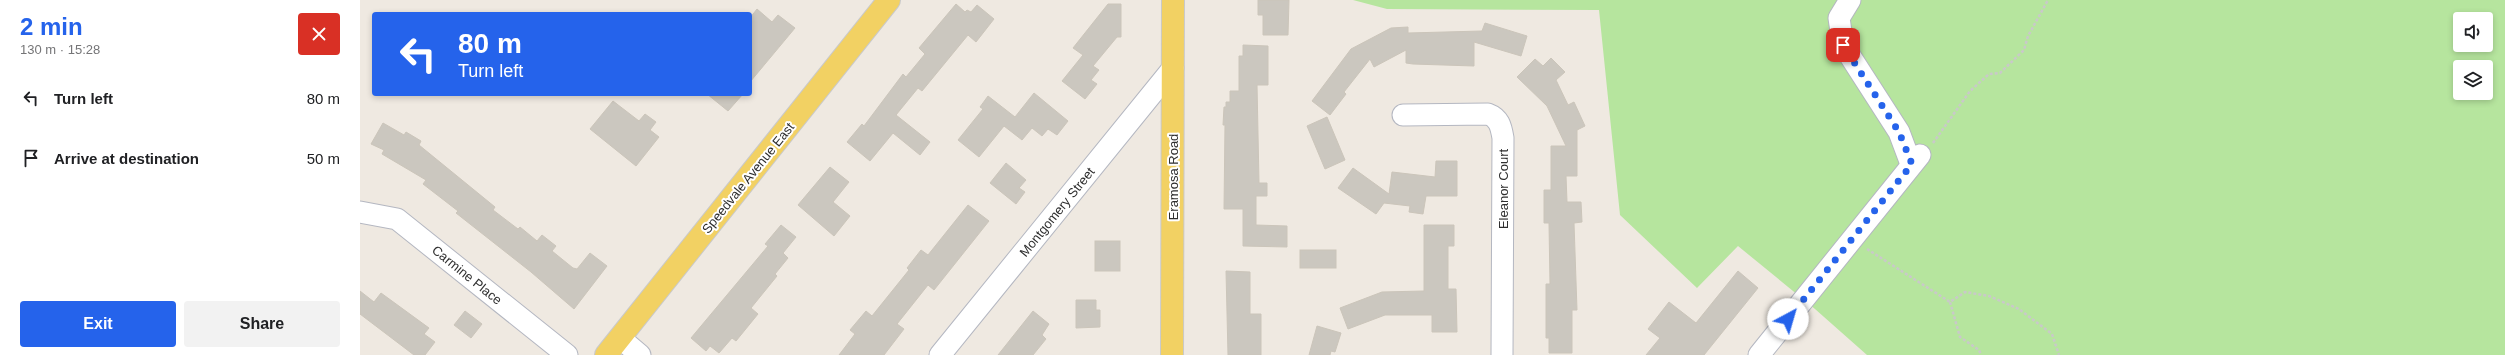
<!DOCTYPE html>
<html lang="en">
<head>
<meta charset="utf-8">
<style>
	:root { --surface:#fff; --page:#f2f2f2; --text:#202124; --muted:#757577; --accent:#2563eb }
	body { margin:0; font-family:Arial,sans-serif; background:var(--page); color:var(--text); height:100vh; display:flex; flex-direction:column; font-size:15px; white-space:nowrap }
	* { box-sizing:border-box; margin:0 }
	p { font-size:13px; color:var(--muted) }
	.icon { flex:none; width:22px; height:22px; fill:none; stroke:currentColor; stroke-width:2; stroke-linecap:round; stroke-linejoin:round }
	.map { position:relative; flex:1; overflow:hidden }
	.sheet { display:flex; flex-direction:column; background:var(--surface); width:360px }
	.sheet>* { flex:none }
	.top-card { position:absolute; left:12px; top:12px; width:380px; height:84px; border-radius:4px; box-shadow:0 2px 6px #0003; background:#2563eb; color:#fff; overflow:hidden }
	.fabs { position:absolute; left:2093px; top:12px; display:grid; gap:8px }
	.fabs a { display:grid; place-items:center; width:40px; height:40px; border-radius:4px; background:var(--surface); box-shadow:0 2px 6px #0003; font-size:20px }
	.pin { position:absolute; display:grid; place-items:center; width:34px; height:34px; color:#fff; margin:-17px; border-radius:8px; box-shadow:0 2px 6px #0006 }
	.me { position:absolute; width:44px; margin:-22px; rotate:39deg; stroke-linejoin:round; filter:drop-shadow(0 0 3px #0008) }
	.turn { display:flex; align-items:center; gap:14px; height:84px; padding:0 20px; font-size:18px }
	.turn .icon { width:52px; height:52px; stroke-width:2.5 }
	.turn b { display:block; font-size:28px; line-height:34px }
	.round { display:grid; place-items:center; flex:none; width:42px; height:42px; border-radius:4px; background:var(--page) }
	.headline { display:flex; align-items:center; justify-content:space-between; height:68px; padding:0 20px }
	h1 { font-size:24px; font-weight:600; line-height:30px; color:var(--accent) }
	.action { display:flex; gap:8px; margin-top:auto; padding:8px 20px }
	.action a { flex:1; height:46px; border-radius:4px; background:var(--accent); color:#fff; font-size:16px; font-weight:600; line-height:46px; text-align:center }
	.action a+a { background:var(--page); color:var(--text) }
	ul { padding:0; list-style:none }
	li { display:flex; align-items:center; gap:12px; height:60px; padding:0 20px }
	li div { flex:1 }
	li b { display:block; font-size:15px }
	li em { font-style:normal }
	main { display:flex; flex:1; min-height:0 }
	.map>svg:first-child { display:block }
</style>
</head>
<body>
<main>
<section class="sheet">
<div class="headline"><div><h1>2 min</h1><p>130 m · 15:28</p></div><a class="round" style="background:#d93025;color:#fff"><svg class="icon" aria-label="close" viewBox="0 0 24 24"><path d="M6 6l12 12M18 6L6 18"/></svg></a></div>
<ul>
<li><svg class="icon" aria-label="left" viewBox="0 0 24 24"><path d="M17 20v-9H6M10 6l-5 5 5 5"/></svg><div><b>Turn left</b></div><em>80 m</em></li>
<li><svg class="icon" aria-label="arrive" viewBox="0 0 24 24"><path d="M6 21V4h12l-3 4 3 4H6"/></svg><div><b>Arrive at destination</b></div><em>50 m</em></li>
</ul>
<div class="action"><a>Exit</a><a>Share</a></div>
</section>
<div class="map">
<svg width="2145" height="355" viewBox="0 0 2145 355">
	<rect width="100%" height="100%" fill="#efe9e1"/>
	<path fill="#b6e59e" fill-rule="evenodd" d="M993,0H2145V355H1507L1455,309L1378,246L1337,288L1260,215L1239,10L1027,9ZM2100,19H2126V45H2100ZM2100,67H2126V93H2100Z"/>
	<g fill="#cbc7bf" stroke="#cbc5ba">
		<polygon points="898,0 929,0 928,35 903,35 903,15 898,15"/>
		<polygon points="596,4 605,12 607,10 611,12 617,5 634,19 616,42 608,35 562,91 558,88 536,115 570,142 560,155 533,133 510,161 487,142 502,124 504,126 543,74 546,77 565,54 559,48"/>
		<polygon points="748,4 761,4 761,37 757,37 733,66 739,70 731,80 737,84 725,99 702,81 723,55 713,48"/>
		<polygon points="397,9 412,22 418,15 435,28 390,82 390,18"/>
		<polygon points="1125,23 1167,36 1161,56 1114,42 1114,66 1053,64 1046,63 1046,50 1014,67 1010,59 984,92 986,94 970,115 952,101 991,49 1031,28 1048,27 1048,33 1122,31"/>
		<polygon points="883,45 908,46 908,85 897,85 899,183 907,183 907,196 896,196 896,225 927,226 927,247 883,246 883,209 864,209 865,125 863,125 864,107 866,107 866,102 870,102 870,91 879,91 879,56 883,56"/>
		<polygon points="1191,58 1205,72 1196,80 1208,105 1214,102 1225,126 1217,130 1217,176 1206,176 1207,202 1221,202 1222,222 1214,223 1217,310 1212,310 1212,353 1189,353 1189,338 1186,338 1186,284 1190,284 1189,223 1184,223 1184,190 1191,190 1191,146 1206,146 1187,106 1157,77 1175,59 1183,66"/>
		<polygon points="674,93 708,121 697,135 688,129 682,136 672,128 662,140 644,126 619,157 598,140 623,109 620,107 628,96 655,117"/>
		<polygon points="347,94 383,94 368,111"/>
		<polygon points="253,101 279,121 285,114 296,122 290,130 299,137 276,166 230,129"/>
		<polygon points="967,117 985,160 965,169 947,126"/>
		<polygon points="23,123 44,135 46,132 61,141 59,145 135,207 133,210 158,229 160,227 177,241 182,235 196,246 192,251 213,268 217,269 230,253 247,266 214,309 171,272 96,213 98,211 63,184 66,180 22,154 24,150 11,144"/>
		<polygon points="1076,161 1097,161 1097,196 1066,196 1063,214 1049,212 1050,206 1024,203 1016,214 978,188 993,168 1029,194 1032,172 1075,177"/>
		<polygon points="646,163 666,180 659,188 665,192 656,204 630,183"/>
		<polygon points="470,167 489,182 473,202 490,216 474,236 438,205"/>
		<polygon points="608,205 629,221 574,290 568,285 537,324 544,329 524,355 479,355 495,334 490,330 506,311 512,316 549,270 547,268 561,250 568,255"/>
		<polygon points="421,225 436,237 423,253 428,258 415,274 417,276 391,308 398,314 376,341 372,338 359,353 350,346 346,351 331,338 408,246 405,244"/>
		<polygon points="1064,225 1094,225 1094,246 1088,246 1088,289 1096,289 1097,332 1072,332 1072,315 1025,315 988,329 980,308 1022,292 1064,291"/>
		<rect x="735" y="241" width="25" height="30"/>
		<rect x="940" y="250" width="36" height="18"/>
		<polygon points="866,271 890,272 890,314 901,314 901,355 868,355"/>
		<polygon points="1378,271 1398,288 1344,355 1286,355 1300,338 1288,329 1309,302 1336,323"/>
		<polygon points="0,291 14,302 21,293 69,328 64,334 75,342 65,355 54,355 0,314"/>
		<polygon points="716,300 736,300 736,310 740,310 740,327 716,328"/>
		<polygon points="105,311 122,324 111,338 94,325"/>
		<polygon points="673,311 689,324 682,335 686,339 673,355 638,355"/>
		<polygon points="957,326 981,333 975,352 971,351 970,355 949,355"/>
	</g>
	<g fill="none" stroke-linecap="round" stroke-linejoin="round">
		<defs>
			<g id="minor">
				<polyline points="1490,0 1479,18 1483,45 1539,132 1551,164"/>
				<path d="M1043,115L1128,114C1139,118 1141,126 1143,138L1142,355"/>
				<polyline points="0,212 37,219 207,355"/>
				<polyline points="260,338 280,355"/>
				<polyline points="580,355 813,68"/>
				<polyline points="1399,355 1560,155"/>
			</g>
			<g id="major">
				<polyline points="246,355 529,0"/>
				<polyline points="812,355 813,0"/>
			</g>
		</defs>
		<use href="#minor" stroke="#b4b7c1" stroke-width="23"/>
		<use href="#major" stroke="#c9c9c9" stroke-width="24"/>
		<g stroke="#c9c9c9" stroke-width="2.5" stroke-dasharray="3 2" stroke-linecap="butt">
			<polyline points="1573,143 1610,91 1629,74 1640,73 1664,50 1668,36 1688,0"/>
			<polyline points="1507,249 1590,302 1605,292 1629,296 1659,309 1692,334 1699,355"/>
			<polyline points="1590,302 1600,337 1619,350 1621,355"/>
		</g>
		<use href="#minor" stroke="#fff" stroke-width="21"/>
		<use href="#major" stroke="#f2d163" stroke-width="22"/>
	</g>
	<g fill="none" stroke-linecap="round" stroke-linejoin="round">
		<polyline stroke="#2563eb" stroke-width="7" stroke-dasharray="0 12.6" points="1428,319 1552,164 1539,132 1483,45"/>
	</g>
	<g text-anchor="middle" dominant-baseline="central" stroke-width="4" stroke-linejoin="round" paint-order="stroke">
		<g font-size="13" fill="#2e2e2e" stroke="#fff">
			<text transform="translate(813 177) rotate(-90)">Eramosa Road</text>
			<text transform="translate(388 178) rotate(-51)">Speedvale Avenue East</text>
			<text transform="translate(1143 189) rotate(-90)">Eleanor Court</text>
			<text transform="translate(697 212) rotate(-51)">Montgomery Street</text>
			<text transform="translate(107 275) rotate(39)">Carmine Place</text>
		</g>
	</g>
</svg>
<div class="fabs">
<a><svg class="icon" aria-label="sound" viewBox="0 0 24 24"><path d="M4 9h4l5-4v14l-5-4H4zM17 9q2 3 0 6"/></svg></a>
<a><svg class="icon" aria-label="layers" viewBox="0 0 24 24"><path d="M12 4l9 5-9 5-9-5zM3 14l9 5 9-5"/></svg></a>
</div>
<div class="pin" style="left:1483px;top:45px;background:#d93025"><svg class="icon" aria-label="arrive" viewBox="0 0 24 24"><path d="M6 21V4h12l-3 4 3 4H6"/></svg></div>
<svg class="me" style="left:1428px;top:319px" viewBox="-20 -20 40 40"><circle r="19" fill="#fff"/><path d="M0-13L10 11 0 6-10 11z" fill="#2563eb"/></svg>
<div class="top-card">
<div class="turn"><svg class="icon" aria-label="left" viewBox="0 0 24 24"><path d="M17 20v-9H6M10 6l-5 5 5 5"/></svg><div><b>80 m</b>Turn left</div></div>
</div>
</div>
</main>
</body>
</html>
